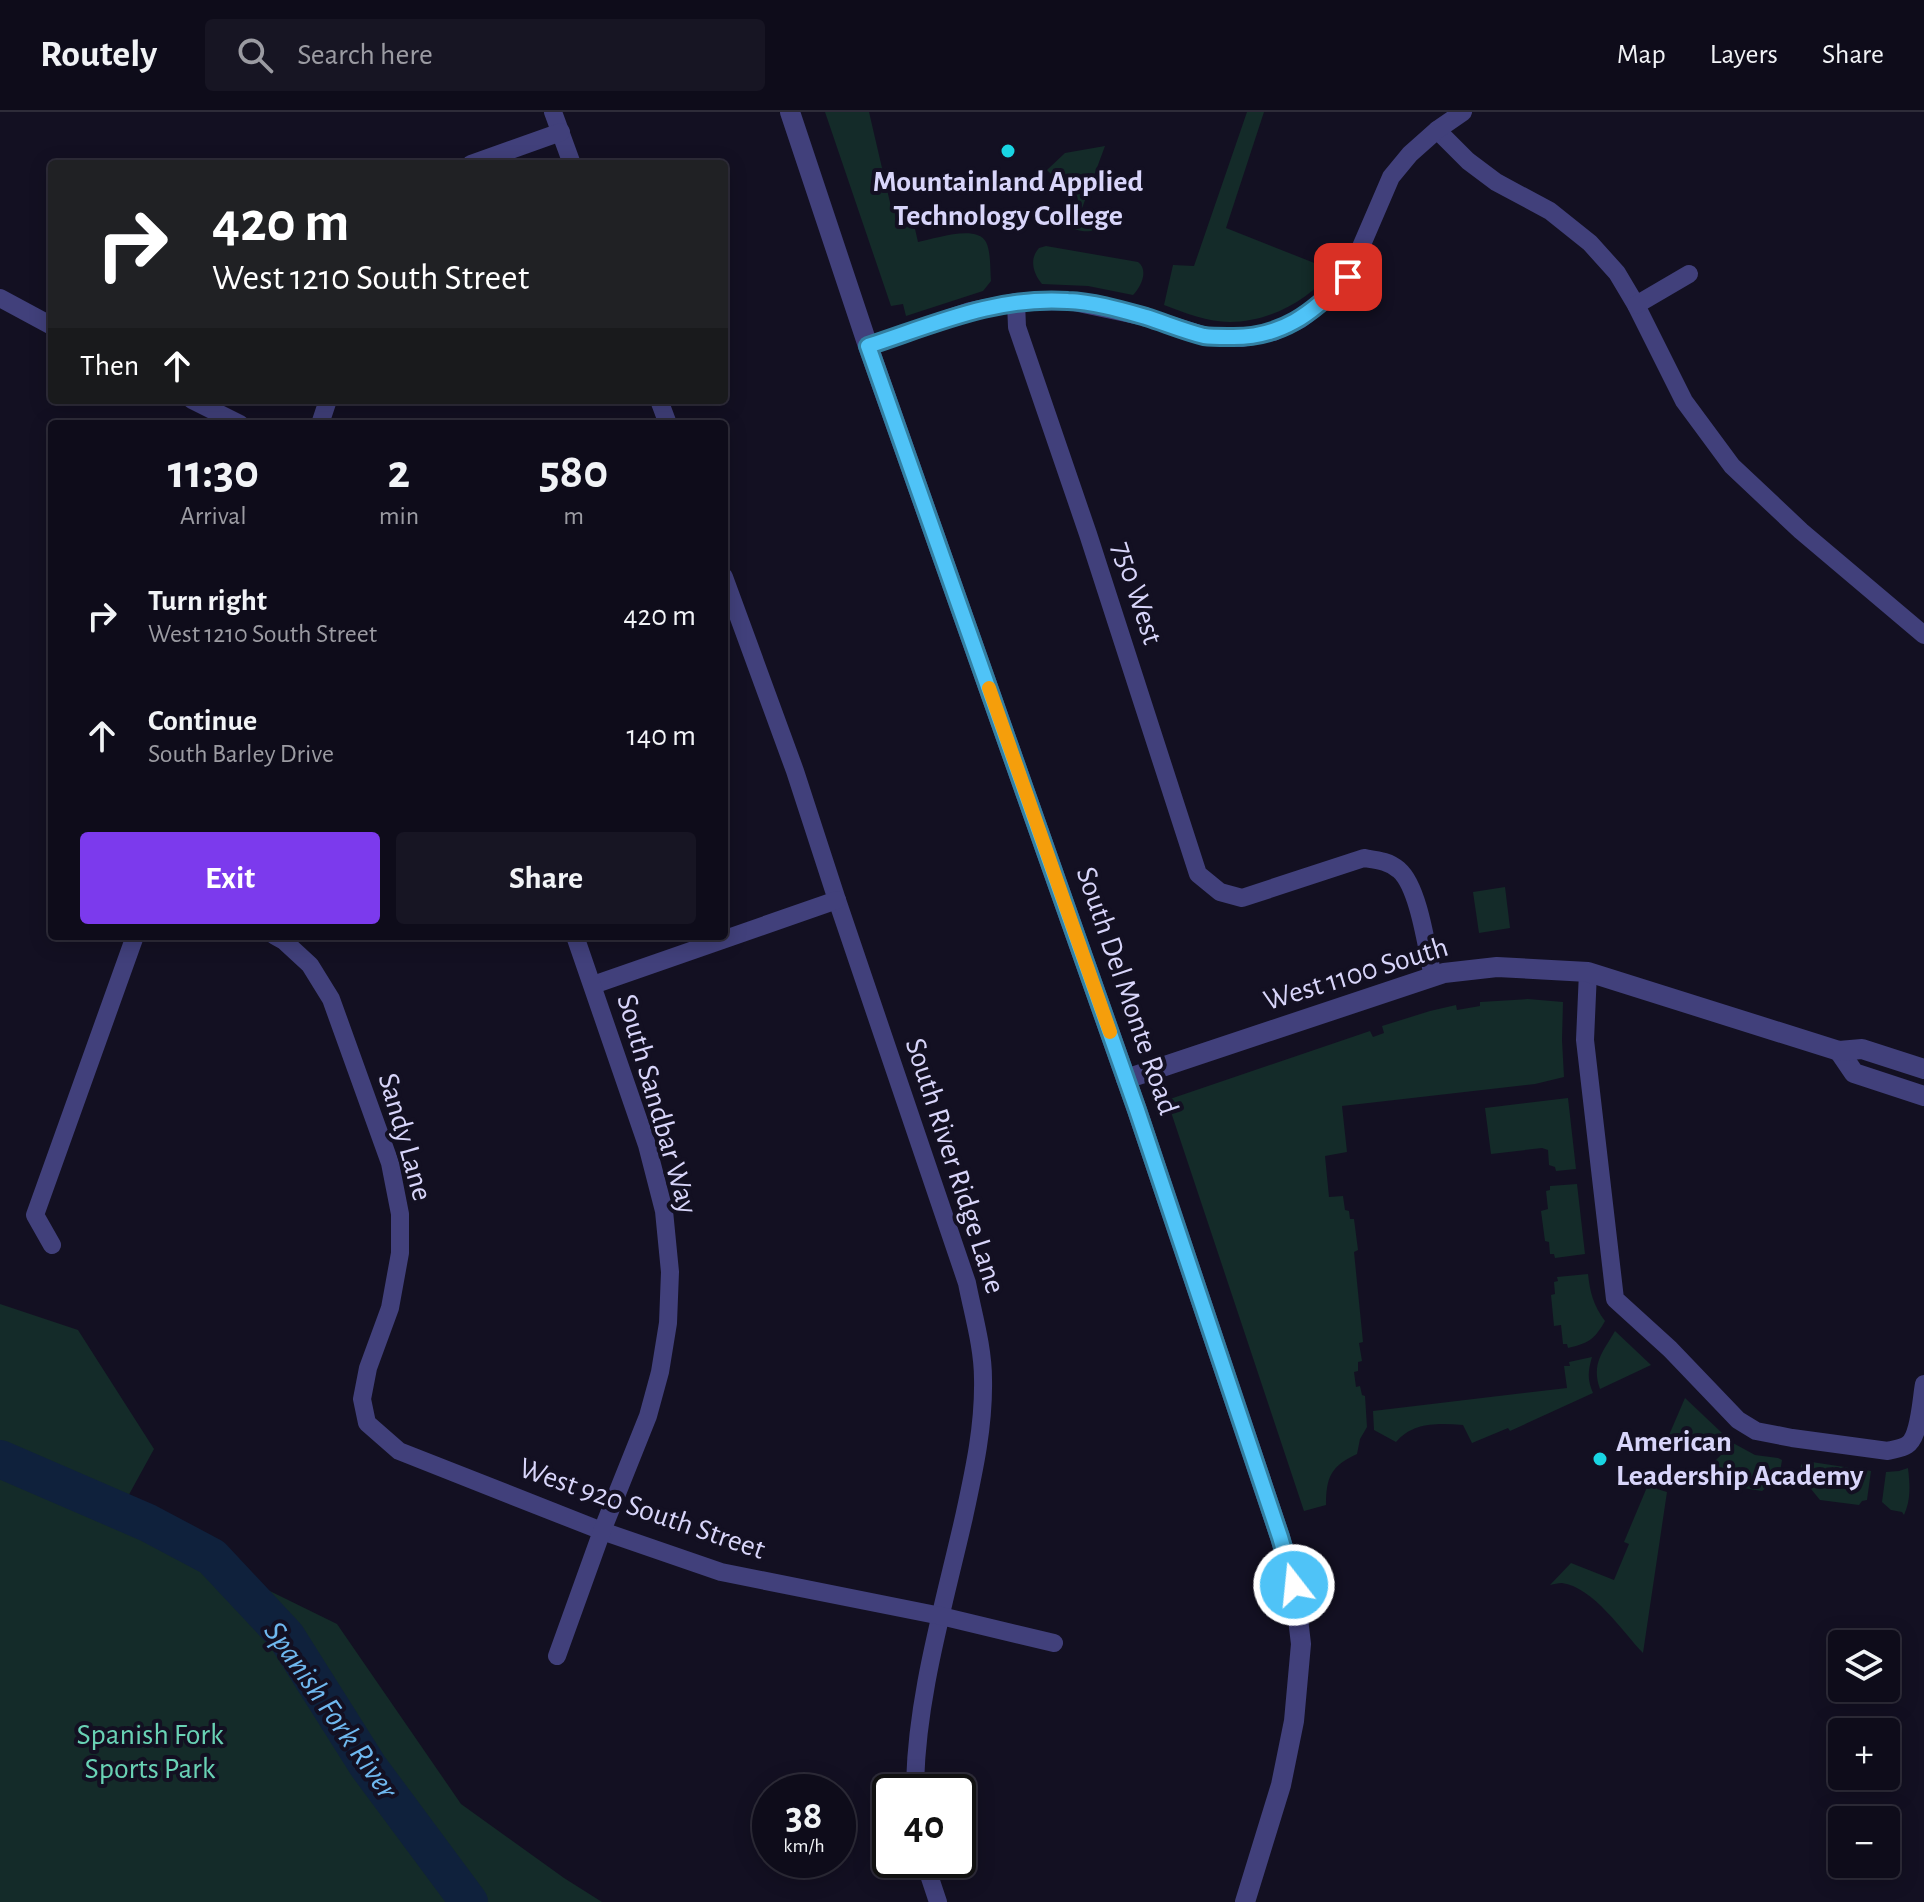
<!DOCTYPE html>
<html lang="en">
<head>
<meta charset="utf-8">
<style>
	:root { --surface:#0e0c1a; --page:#171523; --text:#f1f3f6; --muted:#9b9ba2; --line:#2e2c39; --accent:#7c3aed }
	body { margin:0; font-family:"Alegreya Sans",sans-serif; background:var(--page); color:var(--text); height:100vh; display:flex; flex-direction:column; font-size:30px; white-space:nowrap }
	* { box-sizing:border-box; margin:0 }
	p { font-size:26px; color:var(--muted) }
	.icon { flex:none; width:44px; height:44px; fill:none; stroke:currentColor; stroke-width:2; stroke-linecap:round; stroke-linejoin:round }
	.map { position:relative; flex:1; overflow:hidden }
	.details { position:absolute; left:48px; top:308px; width:680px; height:520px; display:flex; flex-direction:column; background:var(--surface); border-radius:8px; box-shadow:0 4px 20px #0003,0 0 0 2px var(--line) }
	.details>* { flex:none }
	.top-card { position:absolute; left:48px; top:48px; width:680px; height:244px; border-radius:8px; box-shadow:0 4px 20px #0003,0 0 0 2px var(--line); background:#202124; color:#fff; overflow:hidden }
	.fabs { position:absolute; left:1828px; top:1518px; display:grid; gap:16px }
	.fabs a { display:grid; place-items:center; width:72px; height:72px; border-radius:8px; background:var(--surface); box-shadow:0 4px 20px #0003,0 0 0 2px var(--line); font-size:40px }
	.speed { position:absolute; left:752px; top:1662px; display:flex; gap:16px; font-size:40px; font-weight:700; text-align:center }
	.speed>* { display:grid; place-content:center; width:104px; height:104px; border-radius:50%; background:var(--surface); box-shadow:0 4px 20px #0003,0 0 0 2px var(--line); line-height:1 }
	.speed small { font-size:20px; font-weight:400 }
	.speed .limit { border:4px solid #111; border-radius:12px; background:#fff; color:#111 }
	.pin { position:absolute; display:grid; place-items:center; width:68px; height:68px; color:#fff; margin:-34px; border-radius:16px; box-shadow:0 4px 12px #0006 }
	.me { position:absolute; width:88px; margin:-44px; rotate:344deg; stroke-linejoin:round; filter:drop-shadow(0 0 6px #0008) }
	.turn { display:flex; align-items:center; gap:28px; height:168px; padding:0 32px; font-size:36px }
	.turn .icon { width:104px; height:104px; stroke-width:2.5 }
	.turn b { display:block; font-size:56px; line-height:68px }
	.then { display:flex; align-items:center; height:76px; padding:0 32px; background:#0003; gap:16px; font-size:30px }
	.eta { display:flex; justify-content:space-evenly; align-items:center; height:136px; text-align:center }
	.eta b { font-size:48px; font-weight:700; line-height:56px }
	.primary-button { display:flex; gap:16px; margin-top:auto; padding:16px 32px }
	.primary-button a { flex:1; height:92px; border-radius:8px; background:var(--accent); color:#fff; font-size:32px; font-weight:700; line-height:92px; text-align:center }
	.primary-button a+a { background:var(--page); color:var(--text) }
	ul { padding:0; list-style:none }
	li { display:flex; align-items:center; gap:24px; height:120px; padding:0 32px }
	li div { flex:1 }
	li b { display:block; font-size:30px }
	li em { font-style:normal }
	header { display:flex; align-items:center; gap:48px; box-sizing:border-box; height:112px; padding:0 40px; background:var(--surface); border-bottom:2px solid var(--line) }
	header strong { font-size:38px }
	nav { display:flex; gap:44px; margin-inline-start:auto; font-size:28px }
	.search { width:560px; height:72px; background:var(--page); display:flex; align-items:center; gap:20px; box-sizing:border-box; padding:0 28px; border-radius:8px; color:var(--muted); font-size:30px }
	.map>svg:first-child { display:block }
</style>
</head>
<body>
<header>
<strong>Routely</strong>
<div class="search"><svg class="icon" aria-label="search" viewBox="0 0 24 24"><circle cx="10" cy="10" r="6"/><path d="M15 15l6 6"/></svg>Search here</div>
<nav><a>Map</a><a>Layers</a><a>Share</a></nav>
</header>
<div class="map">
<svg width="1924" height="1790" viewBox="0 0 1924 1790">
	<rect width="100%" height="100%" fill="#131022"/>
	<g fill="#142b29">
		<path d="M825,0H869L892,99L910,95L918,130C935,127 976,112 986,130C991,140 990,157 991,169L983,179L906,204L903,192L891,194Z"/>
		<path d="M1247,0H1264L1226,116L1332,158C1310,188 1269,210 1230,210C1208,210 1185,201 1164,193L1173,153L1194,154Z"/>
		<path d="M1105,34L1081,99L1096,106L1099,111C1094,122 1085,120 1074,117C1069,104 1081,94 1077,84C1074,78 1066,72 1063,68L1059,70L1047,58L1065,41Z"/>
		<path d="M1046,134L1138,150C1149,158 1141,175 1133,183L1088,174L1042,172C1033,161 1029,147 1039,136Z"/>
		<polygon points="1505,775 1510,816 1479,821 1473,780"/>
		<path d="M1528,887L1563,890L1562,928L1564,965L1535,972L1342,994L1347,1040L1325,1044L1329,1085L1343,1084L1345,1098L1349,1099L1350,1107H1354L1358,1138L1354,1140L1363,1230L1359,1231L1362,1249L1358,1250V1259L1354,1260L1356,1275L1360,1274L1362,1283L1365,1284L1367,1315L1360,1327L1357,1342C1331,1354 1326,1365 1326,1393L1304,1399L1168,991L1170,987L1370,919L1373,925L1384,921L1382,914L1430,899L1456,893L1457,898L1480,894V890Z"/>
		<polygon points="1568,986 1576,1057 1556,1059 1555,1055 1549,1053 1548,1038 1542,1036 1491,1042 1485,996"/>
		<polygon points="1577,1072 1585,1142 1555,1146 1554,1142 1550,1142 1549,1130 1545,1129 1541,1099 1548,1097 1546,1079 1550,1078 1550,1074"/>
		<path d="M1588,1162C1590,1180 1593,1193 1605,1209C1594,1228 1589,1231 1568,1236L1567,1232H1563L1561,1213L1554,1214L1551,1183L1555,1182L1554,1170L1558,1169L1557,1165Z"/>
		<polygon points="0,1192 78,1218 154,1337 115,1408 182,1436 337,1512 461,1692 564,1766 602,1790 0,1790"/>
		<path d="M1615,1219L1651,1253L1600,1277C1591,1251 1603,1240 1615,1219Z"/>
		<path d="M1592,1245C1588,1259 1587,1267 1593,1281L1510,1319L1508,1316L1472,1331L1463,1313C1438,1311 1413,1310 1396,1330L1374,1318L1373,1299L1567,1276L1564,1254H1570L1569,1250Z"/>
		<path d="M1685,1286L1722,1321C1702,1339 1690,1346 1663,1337Z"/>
		<polygon points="1733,1331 1755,1343 1778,1346 1782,1348 1779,1366 1774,1367 1772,1371 1762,1379 1718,1372 1708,1364 1712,1352"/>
		<polygon points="1805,1349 1871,1359 1867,1388 1862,1389 1859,1393 1820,1388 1811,1377 1799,1369 1801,1353"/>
		<path d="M1908,1356C1910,1373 1911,1388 1904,1403L1902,1400L1891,1398L1882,1390L1886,1360L1899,1359Z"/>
		<path d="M1650,1368L1659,1371L1657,1377L1667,1380L1643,1541C1623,1520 1593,1475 1562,1471C1558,1471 1554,1472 1550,1473L1571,1451L1614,1468L1629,1432L1624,1430Z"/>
	</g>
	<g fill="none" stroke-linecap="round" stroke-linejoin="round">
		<polyline stroke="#0f213c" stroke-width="38" points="0,1347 148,1411 212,1445 286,1524 368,1654 469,1790"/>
		<g stroke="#41407b" stroke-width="18">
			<polyline points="553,0 572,52"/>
			<polyline points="1437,18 1468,49 1496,70 1550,99 1590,131 1617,161 1636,193 1684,289 1732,354 1801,419 1924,523"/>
			<polyline points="471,52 561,20"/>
			<polyline points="0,186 52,214"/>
			<path d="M1016,190L1017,215L1088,422L1198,762L1220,780L1242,786L1364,746C1377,748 1389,749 1399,758C1419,775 1427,838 1433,865"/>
			<polyline points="1636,193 1689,162"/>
			<polyline points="868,234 970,199 1016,190 1069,189 1145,205 1206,224 1242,226 1273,220 1301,207 1324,189 1348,165 1391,65 1410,42 1437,18 1463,0"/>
			<polyline points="192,288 240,312"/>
			<polyline points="659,288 668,312"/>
			<polyline points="320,312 328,288"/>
			<path d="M724,465L795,659L837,788L967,1171C973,1202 983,1235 983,1267C984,1314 974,1359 964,1405C944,1493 915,1590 915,1680"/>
			<polyline points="275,824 284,829 310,853 331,887 390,1051 400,1102 400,1141 390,1196 368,1256 362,1287 367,1311 399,1339 602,1419 721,1460 941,1504 1054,1531"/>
			<path d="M1588,860L1585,928L1615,1187L1670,1237L1738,1308L1756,1319L1792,1326L1888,1339C1894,1337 1901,1337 1907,1333C1920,1325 1921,1287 1924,1272"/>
			<polyline points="593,873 837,788"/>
			<polyline points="52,1133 35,1103 135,824"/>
			<polyline points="557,1544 602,1419 648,1304 660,1260 668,1211 670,1160 664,1099 647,1033 575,824"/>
			<polyline points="924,1748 938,1790"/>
		</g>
		<g stroke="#41407b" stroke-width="20">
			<polyline points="790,0 868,234 1137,998 1280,1425 1294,1473 1301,1532 1294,1609 1281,1673 1245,1790"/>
			<polyline points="1839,939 1854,961 1924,984"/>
			<polyline points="1126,967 1444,861 1497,855 1588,860 1839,939 1862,937 1924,957"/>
		</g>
	</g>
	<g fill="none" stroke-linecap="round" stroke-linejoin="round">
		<defs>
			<path id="route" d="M1294,1473L1280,1425L1137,998L868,234C935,212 997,184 1068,189C1094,190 1121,198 1146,205C1165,211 1184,219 1204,224C1211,225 1220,225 1228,225C1281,227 1313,201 1348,165"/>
		</defs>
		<use href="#route" stroke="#337fa1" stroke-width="20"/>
		<use href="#route" stroke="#4fc3f7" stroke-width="14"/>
		<polyline stroke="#f59e0b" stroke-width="14" points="989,576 1110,920"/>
	</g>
	<g fill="#19d5e3" stroke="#131022" stroke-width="3">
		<circle cx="1008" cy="39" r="8"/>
		<circle cx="1600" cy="1347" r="8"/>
	</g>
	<g text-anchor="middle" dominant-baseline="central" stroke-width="8" stroke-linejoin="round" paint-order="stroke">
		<g font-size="30" font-weight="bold" fill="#d8d5fa" stroke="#131022">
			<text x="1008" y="70">Mountainland Applied<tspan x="1008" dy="34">Technology College</tspan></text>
			<text x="1616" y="1330" text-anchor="start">American<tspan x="1616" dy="34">Leadership Academy</tspan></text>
		</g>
		<g font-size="30" fill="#d8d5fa" stroke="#131022">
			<text transform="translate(1137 481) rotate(72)">750 West</text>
			<text transform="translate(1356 862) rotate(-17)">West 1100 South</text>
			<text transform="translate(1127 879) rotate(71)">South Del Monte Road</text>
			<text transform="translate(657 992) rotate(74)">South Sandbar Way</text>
			<text transform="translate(405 1025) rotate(74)">Sandy Lane</text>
			<text transform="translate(955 1054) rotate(72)">South River Ridge Lane</text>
			<text transform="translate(642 1397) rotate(19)">West 920 South Street</text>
		</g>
		<g font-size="30" fill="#69d2b5" stroke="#131022">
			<text x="150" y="1623">Spanish Fork<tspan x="150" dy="34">Sports Park</tspan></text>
		</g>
		<g font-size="32" font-style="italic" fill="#6fb8ef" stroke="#131022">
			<text transform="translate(331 1598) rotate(55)">Spanish Fork River</text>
		</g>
	</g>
</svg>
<div class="fabs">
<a><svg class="icon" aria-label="layers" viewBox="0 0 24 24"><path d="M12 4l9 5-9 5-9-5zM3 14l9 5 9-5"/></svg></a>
<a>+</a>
<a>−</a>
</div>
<div class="speed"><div>38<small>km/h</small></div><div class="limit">40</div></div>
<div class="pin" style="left:1348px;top:165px;background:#d93025"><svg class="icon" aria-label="arrive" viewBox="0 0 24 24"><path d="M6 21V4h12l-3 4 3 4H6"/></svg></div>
<svg class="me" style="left:1294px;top:1473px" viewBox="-20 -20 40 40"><circle r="17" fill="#4fc3f7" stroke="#fff" stroke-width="3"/><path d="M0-11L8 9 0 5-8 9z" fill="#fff"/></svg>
<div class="top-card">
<div class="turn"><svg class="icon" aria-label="right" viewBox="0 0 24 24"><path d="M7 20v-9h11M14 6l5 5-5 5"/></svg><div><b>420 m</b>West 1210 South Street</div></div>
<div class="then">Then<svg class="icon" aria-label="ahead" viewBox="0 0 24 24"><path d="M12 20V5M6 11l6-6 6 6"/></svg></div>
</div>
<section class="details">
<div class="eta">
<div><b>11:30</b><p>Arrival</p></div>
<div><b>2</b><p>min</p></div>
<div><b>580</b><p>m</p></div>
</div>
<ul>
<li><svg class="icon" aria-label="right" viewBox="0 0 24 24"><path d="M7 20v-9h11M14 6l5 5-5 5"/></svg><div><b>Turn right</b><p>West 1210 South Street</p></div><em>420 m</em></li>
<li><svg class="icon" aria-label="ahead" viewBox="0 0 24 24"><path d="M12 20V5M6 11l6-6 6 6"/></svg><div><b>Continue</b><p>South Barley Drive</p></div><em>140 m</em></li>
</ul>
<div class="primary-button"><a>Exit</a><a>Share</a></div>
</section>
</div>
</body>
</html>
